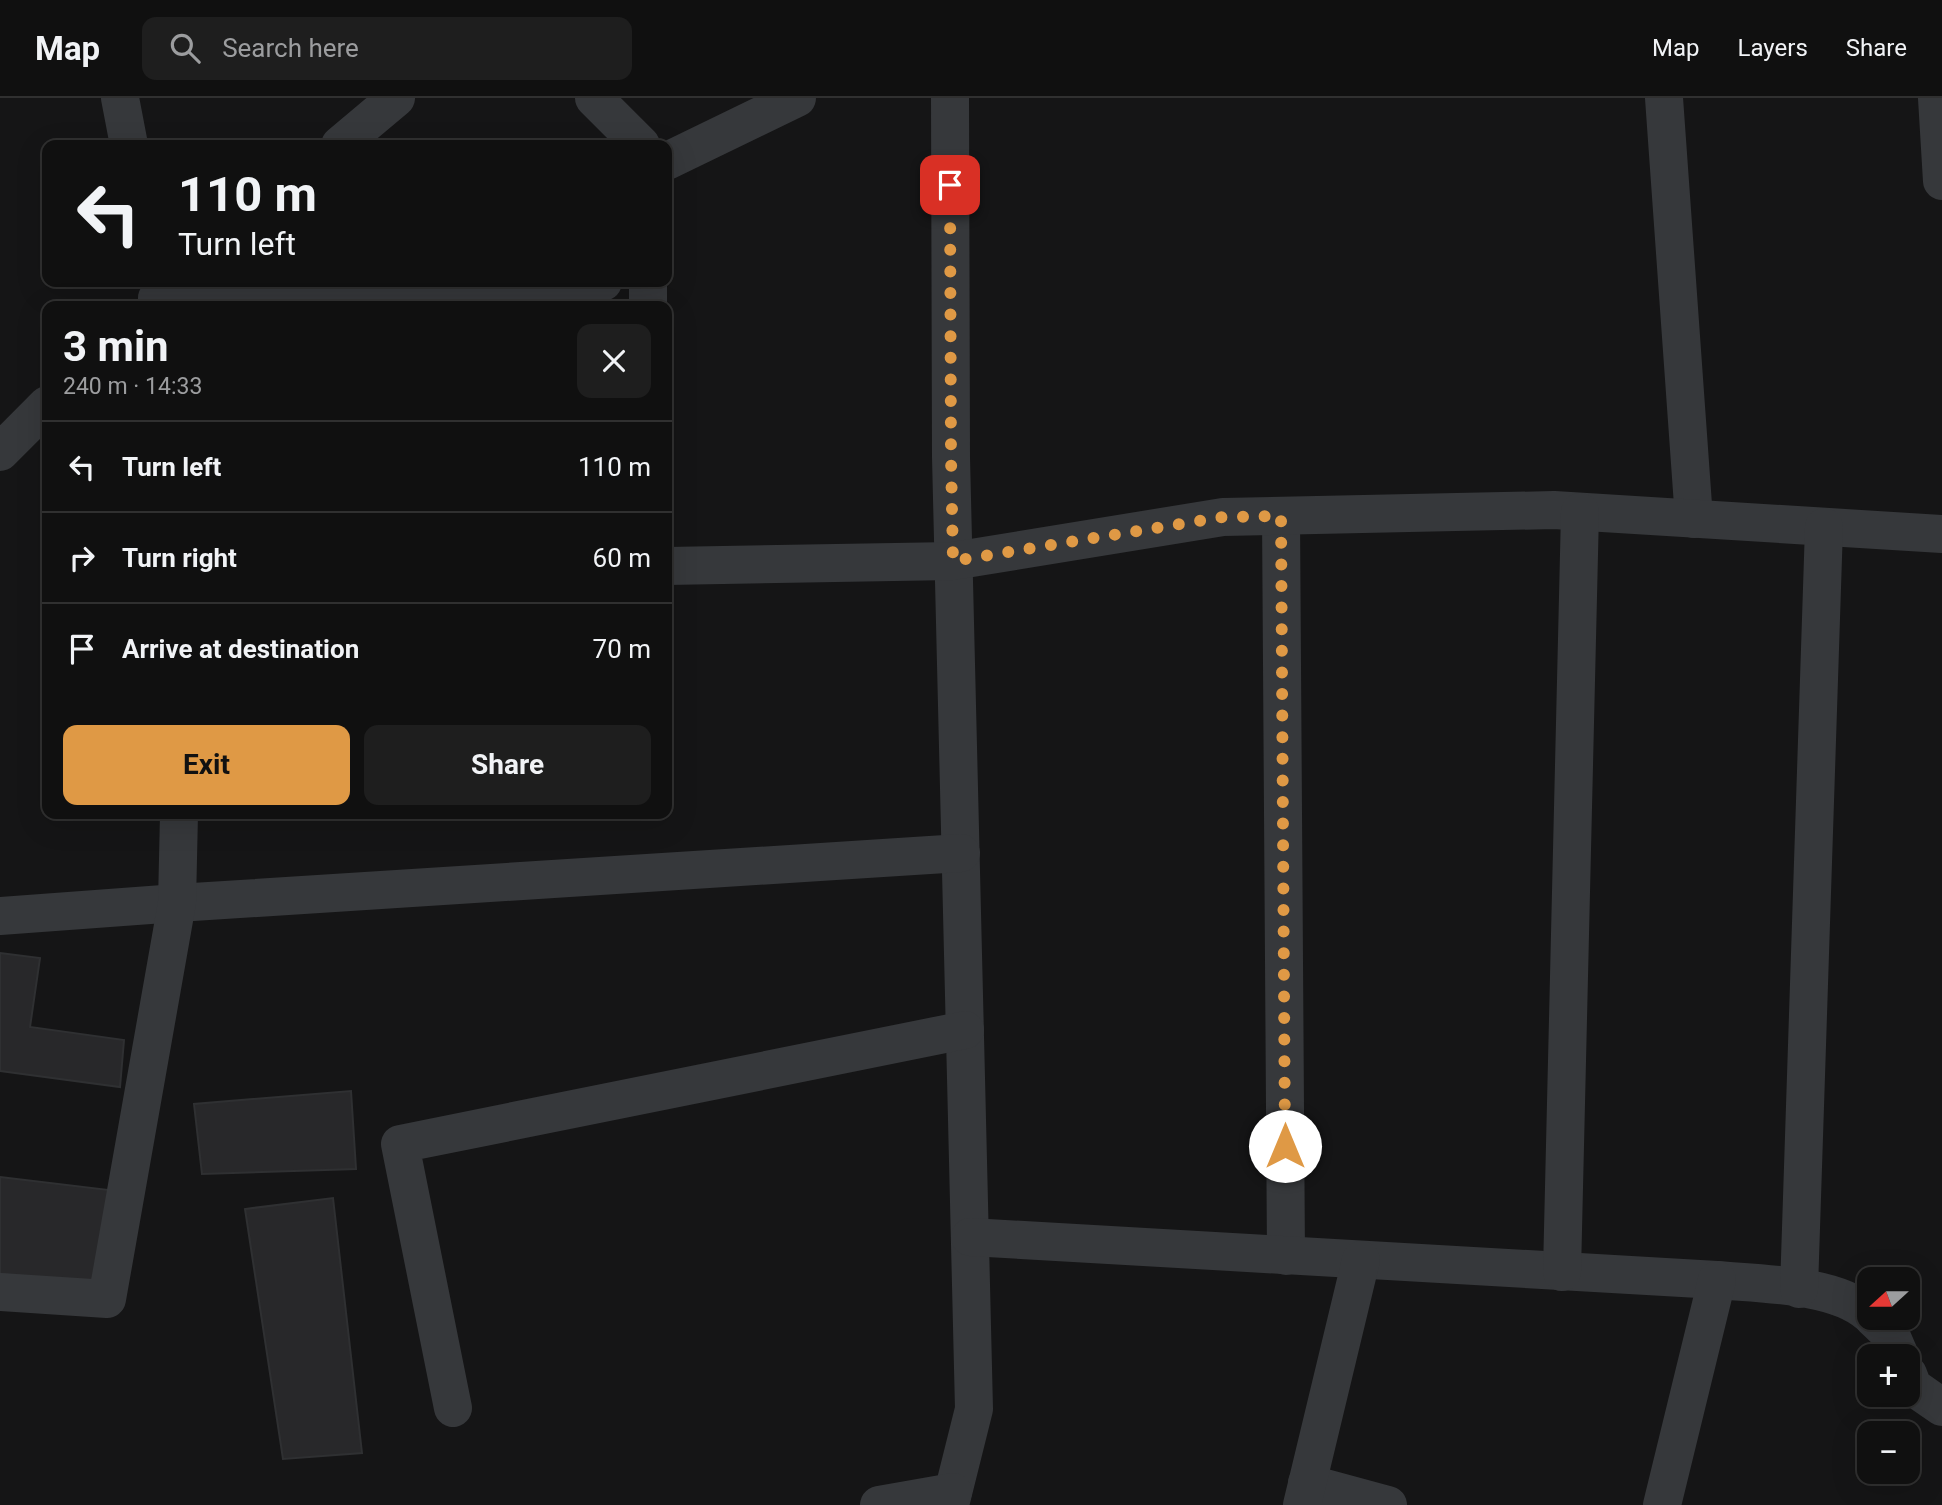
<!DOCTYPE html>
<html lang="en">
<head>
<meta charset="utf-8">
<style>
	:root { --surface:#101010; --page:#1e1e1e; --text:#f1f3f6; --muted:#9c9d9f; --line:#303030; --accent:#df9945 }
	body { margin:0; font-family:Roboto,sans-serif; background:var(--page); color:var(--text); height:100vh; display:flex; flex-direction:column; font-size:26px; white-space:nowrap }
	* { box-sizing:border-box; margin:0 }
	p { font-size:23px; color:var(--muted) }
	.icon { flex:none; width:38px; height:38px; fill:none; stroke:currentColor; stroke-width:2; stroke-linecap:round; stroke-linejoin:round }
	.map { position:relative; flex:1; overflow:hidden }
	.side { position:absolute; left:42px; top:203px; width:630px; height:518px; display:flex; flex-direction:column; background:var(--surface); border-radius:14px; box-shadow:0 7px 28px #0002,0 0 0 2px var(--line) }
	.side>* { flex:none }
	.hud { position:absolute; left:42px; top:42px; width:630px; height:147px; border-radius:14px; box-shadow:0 7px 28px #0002,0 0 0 2px var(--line); background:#101010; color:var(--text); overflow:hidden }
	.needle { width:46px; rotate:249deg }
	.tools { position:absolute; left:1857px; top:1169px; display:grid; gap:14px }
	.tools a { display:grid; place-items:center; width:63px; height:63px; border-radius:14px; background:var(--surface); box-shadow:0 7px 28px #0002,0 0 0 2px var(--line); font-size:35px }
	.pin { position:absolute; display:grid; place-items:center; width:60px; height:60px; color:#fff; margin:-30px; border-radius:14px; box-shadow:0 4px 10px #0006 }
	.me { position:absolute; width:77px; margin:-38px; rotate:0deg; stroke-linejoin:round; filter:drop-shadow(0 0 5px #0008) }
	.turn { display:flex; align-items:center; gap:24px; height:147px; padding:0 21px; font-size:32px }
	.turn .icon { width:91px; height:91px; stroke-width:2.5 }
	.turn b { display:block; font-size:49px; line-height:60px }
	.round { display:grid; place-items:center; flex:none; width:74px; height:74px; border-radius:14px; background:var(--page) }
	.headline { display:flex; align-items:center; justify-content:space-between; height:119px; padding:0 21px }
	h1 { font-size:42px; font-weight:700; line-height:52px }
	.button { display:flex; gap:14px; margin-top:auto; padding:14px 21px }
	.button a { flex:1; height:80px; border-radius:14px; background:var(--accent); color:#111; font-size:28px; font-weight:700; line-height:80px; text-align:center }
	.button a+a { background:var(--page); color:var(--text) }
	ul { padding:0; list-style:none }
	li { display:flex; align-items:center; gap:21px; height:91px; padding:0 21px; border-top:2px solid var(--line) }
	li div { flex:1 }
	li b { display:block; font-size:26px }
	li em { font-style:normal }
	header { display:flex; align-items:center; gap:42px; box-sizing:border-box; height:98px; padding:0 35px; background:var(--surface); border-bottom:2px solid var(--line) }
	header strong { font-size:33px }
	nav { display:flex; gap:38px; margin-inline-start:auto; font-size:24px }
	.search { width:490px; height:63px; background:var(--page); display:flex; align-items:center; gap:18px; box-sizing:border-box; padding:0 24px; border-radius:14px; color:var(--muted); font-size:26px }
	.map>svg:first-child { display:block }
</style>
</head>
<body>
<header>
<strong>Map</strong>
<div class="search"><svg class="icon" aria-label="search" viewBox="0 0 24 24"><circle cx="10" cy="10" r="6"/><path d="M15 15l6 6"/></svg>Search here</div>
<nav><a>Map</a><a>Layers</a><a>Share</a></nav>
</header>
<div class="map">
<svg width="1942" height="1407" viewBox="0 0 1942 1407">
	<rect width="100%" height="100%" fill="#151516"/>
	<g fill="#28282a" stroke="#2f3032" stroke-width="2">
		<polygon points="0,855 40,860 30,929 124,942 120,989 0,973"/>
		<polygon points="351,993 356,1071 202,1076 194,1006"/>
		<polygon points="0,1079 109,1092 95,1184 0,1176"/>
		<polygon points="333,1100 362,1355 283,1361 245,1111"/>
	</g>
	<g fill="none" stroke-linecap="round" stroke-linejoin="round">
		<g stroke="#36383b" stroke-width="38">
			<polyline points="120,0 129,47"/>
			<polyline points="594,0 641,47"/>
			<polyline points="950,0 951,359 974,1311 950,1407"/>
			<polyline points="1664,0 1694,421"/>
			<polyline points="1937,0 1942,83"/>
			<polyline points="340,47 396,0"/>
			<polyline points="667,63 797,0"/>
			<polyline points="157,200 603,184"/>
			<polyline points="648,208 648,184"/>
			<polyline points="0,354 47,307"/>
			<polyline points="1281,418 1286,1158"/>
			<polyline points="667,468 953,463 1223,419 1554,412 1942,436"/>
			<polyline points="0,818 177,805 961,755"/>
			<path d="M970,1139L1717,1182C1761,1186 1836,1186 1869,1216"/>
			<polyline points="1562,1174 1580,414"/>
			<polyline points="1799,1191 1824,429"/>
			<polyline points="0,1194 107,1201 177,805 179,716"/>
			<polyline points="1873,1220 1891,1237 1900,1258"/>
			<polyline points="1908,1276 1913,1289 1942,1309"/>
			<polyline points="453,1310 400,1046 965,932"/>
			<polyline points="1307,1385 1388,1407"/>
			<polyline points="879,1407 953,1394"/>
			<polyline points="1302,1407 1361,1162"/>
			<polyline points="1662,1407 1717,1182"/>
		</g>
	</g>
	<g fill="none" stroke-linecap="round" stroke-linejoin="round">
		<polyline stroke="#df9945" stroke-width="12" stroke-dasharray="0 21.6" points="950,87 951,359 953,463 1223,419 1281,418 1285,1048"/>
	</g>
</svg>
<div class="tools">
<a><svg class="needle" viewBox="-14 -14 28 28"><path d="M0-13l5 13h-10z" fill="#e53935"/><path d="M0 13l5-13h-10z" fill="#9c9d9f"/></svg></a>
<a>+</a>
<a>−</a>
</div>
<div class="pin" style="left:950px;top:87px;background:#d93025"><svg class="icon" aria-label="arrive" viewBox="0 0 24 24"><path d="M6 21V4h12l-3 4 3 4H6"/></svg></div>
<svg class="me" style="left:1285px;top:1048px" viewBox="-20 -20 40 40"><circle r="19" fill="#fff"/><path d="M0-13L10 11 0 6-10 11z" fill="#df9945"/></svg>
<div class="hud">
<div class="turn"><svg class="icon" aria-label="left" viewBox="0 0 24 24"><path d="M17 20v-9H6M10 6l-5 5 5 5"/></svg><div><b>110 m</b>Turn left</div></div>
</div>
<section class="side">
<div class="headline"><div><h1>3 min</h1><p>240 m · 14:33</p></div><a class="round"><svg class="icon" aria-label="close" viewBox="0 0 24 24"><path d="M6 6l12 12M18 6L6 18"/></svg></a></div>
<ul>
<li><svg class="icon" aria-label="left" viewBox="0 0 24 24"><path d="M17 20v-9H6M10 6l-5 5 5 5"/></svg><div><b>Turn left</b></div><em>110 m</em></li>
<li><svg class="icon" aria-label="right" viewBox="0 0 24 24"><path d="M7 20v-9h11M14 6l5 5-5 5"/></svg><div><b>Turn right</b></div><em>60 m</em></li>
<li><svg class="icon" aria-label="arrive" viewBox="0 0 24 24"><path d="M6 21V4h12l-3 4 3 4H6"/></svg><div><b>Arrive at destination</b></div><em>70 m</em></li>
</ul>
<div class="button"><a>Exit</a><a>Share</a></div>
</section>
</div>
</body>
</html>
